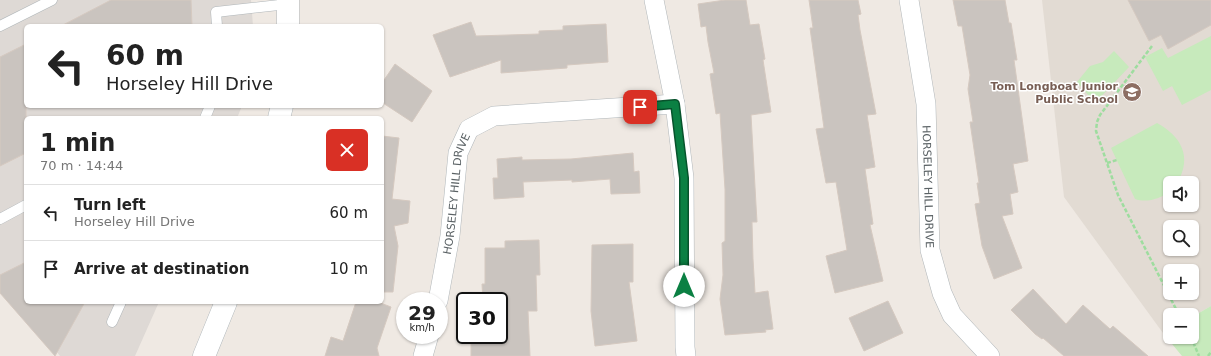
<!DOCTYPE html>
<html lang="en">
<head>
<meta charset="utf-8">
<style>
	:root { --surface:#fff; --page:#f6f6f6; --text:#222; --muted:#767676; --line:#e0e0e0 }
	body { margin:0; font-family:"DejaVu Sans",sans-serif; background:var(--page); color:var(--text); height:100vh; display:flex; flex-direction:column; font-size:15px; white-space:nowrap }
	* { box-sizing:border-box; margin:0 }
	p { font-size:13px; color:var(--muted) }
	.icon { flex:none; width:22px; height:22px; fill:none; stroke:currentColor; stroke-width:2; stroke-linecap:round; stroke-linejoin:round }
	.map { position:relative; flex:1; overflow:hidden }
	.panel { position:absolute; left:24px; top:116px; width:360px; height:188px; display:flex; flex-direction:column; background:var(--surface); border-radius:6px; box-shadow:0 1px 3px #0004 }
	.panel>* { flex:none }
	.hud { position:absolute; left:24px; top:24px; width:360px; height:84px; border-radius:6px; box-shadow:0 1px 3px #0004; background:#fff; color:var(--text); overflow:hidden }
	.fabs { position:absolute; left:1163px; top:176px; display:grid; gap:8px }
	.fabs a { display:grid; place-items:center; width:36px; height:36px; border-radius:6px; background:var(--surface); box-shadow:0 1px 3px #0004; font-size:20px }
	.speed { position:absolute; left:396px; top:292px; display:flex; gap:8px; font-size:20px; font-weight:700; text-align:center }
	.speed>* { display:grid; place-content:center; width:52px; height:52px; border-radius:50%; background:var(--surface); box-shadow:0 1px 3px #0004; line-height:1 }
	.speed small { font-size:10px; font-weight:400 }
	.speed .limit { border:2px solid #111; border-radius:6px; background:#fff; color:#111 }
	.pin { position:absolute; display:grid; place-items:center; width:34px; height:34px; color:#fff; margin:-17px; border-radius:8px; box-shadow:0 2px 6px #0006 }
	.me { position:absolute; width:44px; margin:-22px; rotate:0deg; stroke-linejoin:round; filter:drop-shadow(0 0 3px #0008) }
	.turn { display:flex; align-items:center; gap:14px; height:84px; padding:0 16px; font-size:18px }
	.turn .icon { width:52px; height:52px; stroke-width:2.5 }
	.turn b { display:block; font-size:28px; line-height:34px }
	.round { display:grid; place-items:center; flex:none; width:42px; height:42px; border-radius:6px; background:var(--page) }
	.summary { display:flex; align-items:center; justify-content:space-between; height:68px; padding:0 16px }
	h1 { font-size:24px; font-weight:700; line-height:30px }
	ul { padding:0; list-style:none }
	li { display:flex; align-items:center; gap:12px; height:56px; padding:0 16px; border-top:1px solid var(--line) }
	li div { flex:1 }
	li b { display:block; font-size:15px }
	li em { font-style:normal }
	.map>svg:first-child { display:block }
</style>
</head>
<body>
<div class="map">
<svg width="1211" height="356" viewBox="0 0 1211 356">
	<rect width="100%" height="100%" fill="#efe9e3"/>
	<polygon fill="#ded9d5" points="0,0 251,0 253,26 26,26 26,106 242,106 237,118 26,118 26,302 159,302 135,356 60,356 0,279"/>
	<path fill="#e2dbd3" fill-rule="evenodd" d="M1042,0H1211V306L1192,317V315H1170V329L1163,333L1064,197ZM1170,183H1192V205H1170ZM1170,227H1192V249H1170ZM1170,271H1192V293H1170Z"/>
	<g fill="#c7eabc">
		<polygon points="1211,36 1211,90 1182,105 1172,86 1163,91 1145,57 1162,48 1168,58"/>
		<polygon points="1114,51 1129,67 1095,103 1077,82 1090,66 1103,62"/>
		<path d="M1157,123C1181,136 1193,157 1177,183H1170V191C1161,199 1146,203 1135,199L1111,148Z"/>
		<polygon points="1211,306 1211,356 1182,356 1163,333 1170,329 1170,337 1192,337 1192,317"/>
	</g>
	<g fill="#cac4bf" stroke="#d5c9c0">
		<polygon points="111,0 191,0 192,26 61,26"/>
		<polygon points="725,0 746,0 750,25 759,24 765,59 763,60 771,112 751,115 756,205 757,222 752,222 753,259 755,293 768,291 773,329 765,330 766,332 725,335 720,299 723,275 722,243 725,241 725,189 720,113 716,114 710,74 714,73 708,42 706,26 701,27 698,4"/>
		<polygon points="809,0 858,0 861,14 858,15 860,30 876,114 867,115 875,167 865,169 873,224 870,225 883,281 835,293 826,256 847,250 836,182 826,183 816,129 824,128 810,28 813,28"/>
		<polygon points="953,0 1005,0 1009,23 1011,23 1017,60 1014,60 1028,161 1013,164 1018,192 1010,194 1013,214 1002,216 1022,268 994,279 982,246 975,204 980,203 977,183 979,183 970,122 973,122 968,89 970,75 962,26 958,26"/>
		<polygon points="1128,0 1211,0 1211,25 1168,49 1161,35 1149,41"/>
		<polygon points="471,22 476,36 539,34 539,31 563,30 563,26 606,24 608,62 567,65 567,68 501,73 501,60 450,77 433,35"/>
		<polygon points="26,44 26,153 0,166 0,57"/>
		<polygon points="395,64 432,91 412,122 383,103 382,105 382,83"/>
		<polygon points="382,136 399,138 392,199 410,201 408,223 394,226 398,246 393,292 382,292"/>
		<polygon points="633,153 634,172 639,171 640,193 611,194 610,179 572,182 572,180 523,182 524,197 494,199 493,178 498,178 497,159 522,157 522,160 571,159"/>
		<polygon points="539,240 540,275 536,275 537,311 528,311 530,356 471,356 471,338 489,337 489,335 499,335 499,301 483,301 482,284 485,284 485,248 505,248 505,241"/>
		<polygon points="633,244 633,282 629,282 637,341 595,346 591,311 592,245"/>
		<polygon points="26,262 26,302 85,302 55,356 0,293 0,275"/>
		<polygon points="1033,289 1066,324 1083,305 1110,329 1113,326 1148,356 1064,356 1043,338 1042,339 1035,334 1011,310"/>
		<polygon points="888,301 903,333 864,351 849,318"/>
		<polygon points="356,302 378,302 391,307 377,348 379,356 325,356 331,337 343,341"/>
	</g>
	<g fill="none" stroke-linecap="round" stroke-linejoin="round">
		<defs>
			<g id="lane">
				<polyline points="0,26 52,0"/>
				<polyline points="217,26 216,12 288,4"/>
				<polyline points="205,118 210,106"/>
				<polyline points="0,219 26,205"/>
				<polyline points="112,322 121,302"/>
			</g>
			<g id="street">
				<polyline points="654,0 675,104 684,178 685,347 686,356"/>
				<path id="s1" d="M909,0L926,104L930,250L942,293L952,315L990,356"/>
				<path id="s2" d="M438,301L450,236L458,153L469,129L494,116L675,104"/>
				<polyline points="423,356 429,335"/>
			</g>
			<g id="secondary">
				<polyline points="288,26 288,0"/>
				<polyline points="279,118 282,106"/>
				<polyline points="204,356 226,302"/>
			</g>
		</defs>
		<use href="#lane" stroke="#b0b6b9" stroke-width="11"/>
		<use href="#street" stroke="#b0b6b9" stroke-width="20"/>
		<use href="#secondary" stroke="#afb6ba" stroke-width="23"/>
		<g stroke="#9edd9f" stroke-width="2.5" stroke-dasharray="4 2" stroke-linecap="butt">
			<polyline points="1152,46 1100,115 1097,122 1096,131 1118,195 1179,315"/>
			<polyline points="1107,163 1117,160"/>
			<polyline points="1191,337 1199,356"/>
			<polyline points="1208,356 1211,352"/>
		</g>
		<use href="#lane" stroke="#fff" stroke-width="10"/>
		<use href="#street" stroke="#fff" stroke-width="19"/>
		<use href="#secondary" stroke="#fff" stroke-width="22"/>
	</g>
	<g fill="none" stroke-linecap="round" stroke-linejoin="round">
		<defs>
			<polyline id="route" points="640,107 675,104 684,178 684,286"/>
		</defs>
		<use href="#route" stroke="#07532c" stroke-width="10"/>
		<use href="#route" stroke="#0b8043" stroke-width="7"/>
	</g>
	<defs>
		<symbol id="school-disc" viewBox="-11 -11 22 22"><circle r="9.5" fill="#8d6e63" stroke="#fff"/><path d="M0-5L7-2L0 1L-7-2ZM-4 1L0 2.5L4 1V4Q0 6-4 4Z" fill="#fff"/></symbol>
	</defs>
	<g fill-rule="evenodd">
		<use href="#school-disc" x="1121" y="81" width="22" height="22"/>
	</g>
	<g text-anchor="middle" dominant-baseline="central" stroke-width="3" stroke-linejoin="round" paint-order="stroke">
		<g font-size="11" font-weight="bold" fill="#785e54" stroke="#fff" text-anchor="end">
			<text x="1118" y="86">Tom Longboat Junior<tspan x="1118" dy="13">Public School</tspan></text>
		</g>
		<g font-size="11" fill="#5b6265" stroke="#fff">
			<text stroke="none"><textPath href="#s1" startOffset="188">HORSELEY HILL DRIVE</textPath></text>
			<text stroke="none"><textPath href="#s2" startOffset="109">HORSELEY HILL DRIVE</textPath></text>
		</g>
	</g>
</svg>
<div class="fabs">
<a><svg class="icon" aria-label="sound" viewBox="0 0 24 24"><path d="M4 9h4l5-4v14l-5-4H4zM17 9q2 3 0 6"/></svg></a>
<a><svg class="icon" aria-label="search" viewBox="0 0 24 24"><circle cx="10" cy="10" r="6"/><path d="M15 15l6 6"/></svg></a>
<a>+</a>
<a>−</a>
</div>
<div class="speed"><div>29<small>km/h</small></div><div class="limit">30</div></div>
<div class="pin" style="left:640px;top:107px;background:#d93025"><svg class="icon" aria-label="arrive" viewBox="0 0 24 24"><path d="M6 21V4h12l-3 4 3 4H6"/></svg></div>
<svg class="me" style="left:684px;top:286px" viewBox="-20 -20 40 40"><circle r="19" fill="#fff"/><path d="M0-13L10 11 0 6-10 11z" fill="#0b8043"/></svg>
<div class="hud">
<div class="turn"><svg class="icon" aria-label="left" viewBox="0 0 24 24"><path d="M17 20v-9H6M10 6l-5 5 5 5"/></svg><div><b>60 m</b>Horseley Hill Drive</div></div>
</div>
<section class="panel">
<div class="summary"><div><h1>1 min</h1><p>70 m · 14:44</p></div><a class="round" style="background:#d93025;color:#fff"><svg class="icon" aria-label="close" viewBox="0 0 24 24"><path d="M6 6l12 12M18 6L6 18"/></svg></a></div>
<ul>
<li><svg class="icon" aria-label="left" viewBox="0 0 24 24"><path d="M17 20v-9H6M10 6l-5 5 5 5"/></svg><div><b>Turn left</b><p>Horseley Hill Drive</p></div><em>60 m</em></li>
<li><svg class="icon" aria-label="arrive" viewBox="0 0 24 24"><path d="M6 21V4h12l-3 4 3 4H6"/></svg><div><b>Arrive at destination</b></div><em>10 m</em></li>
</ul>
</section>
</div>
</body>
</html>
